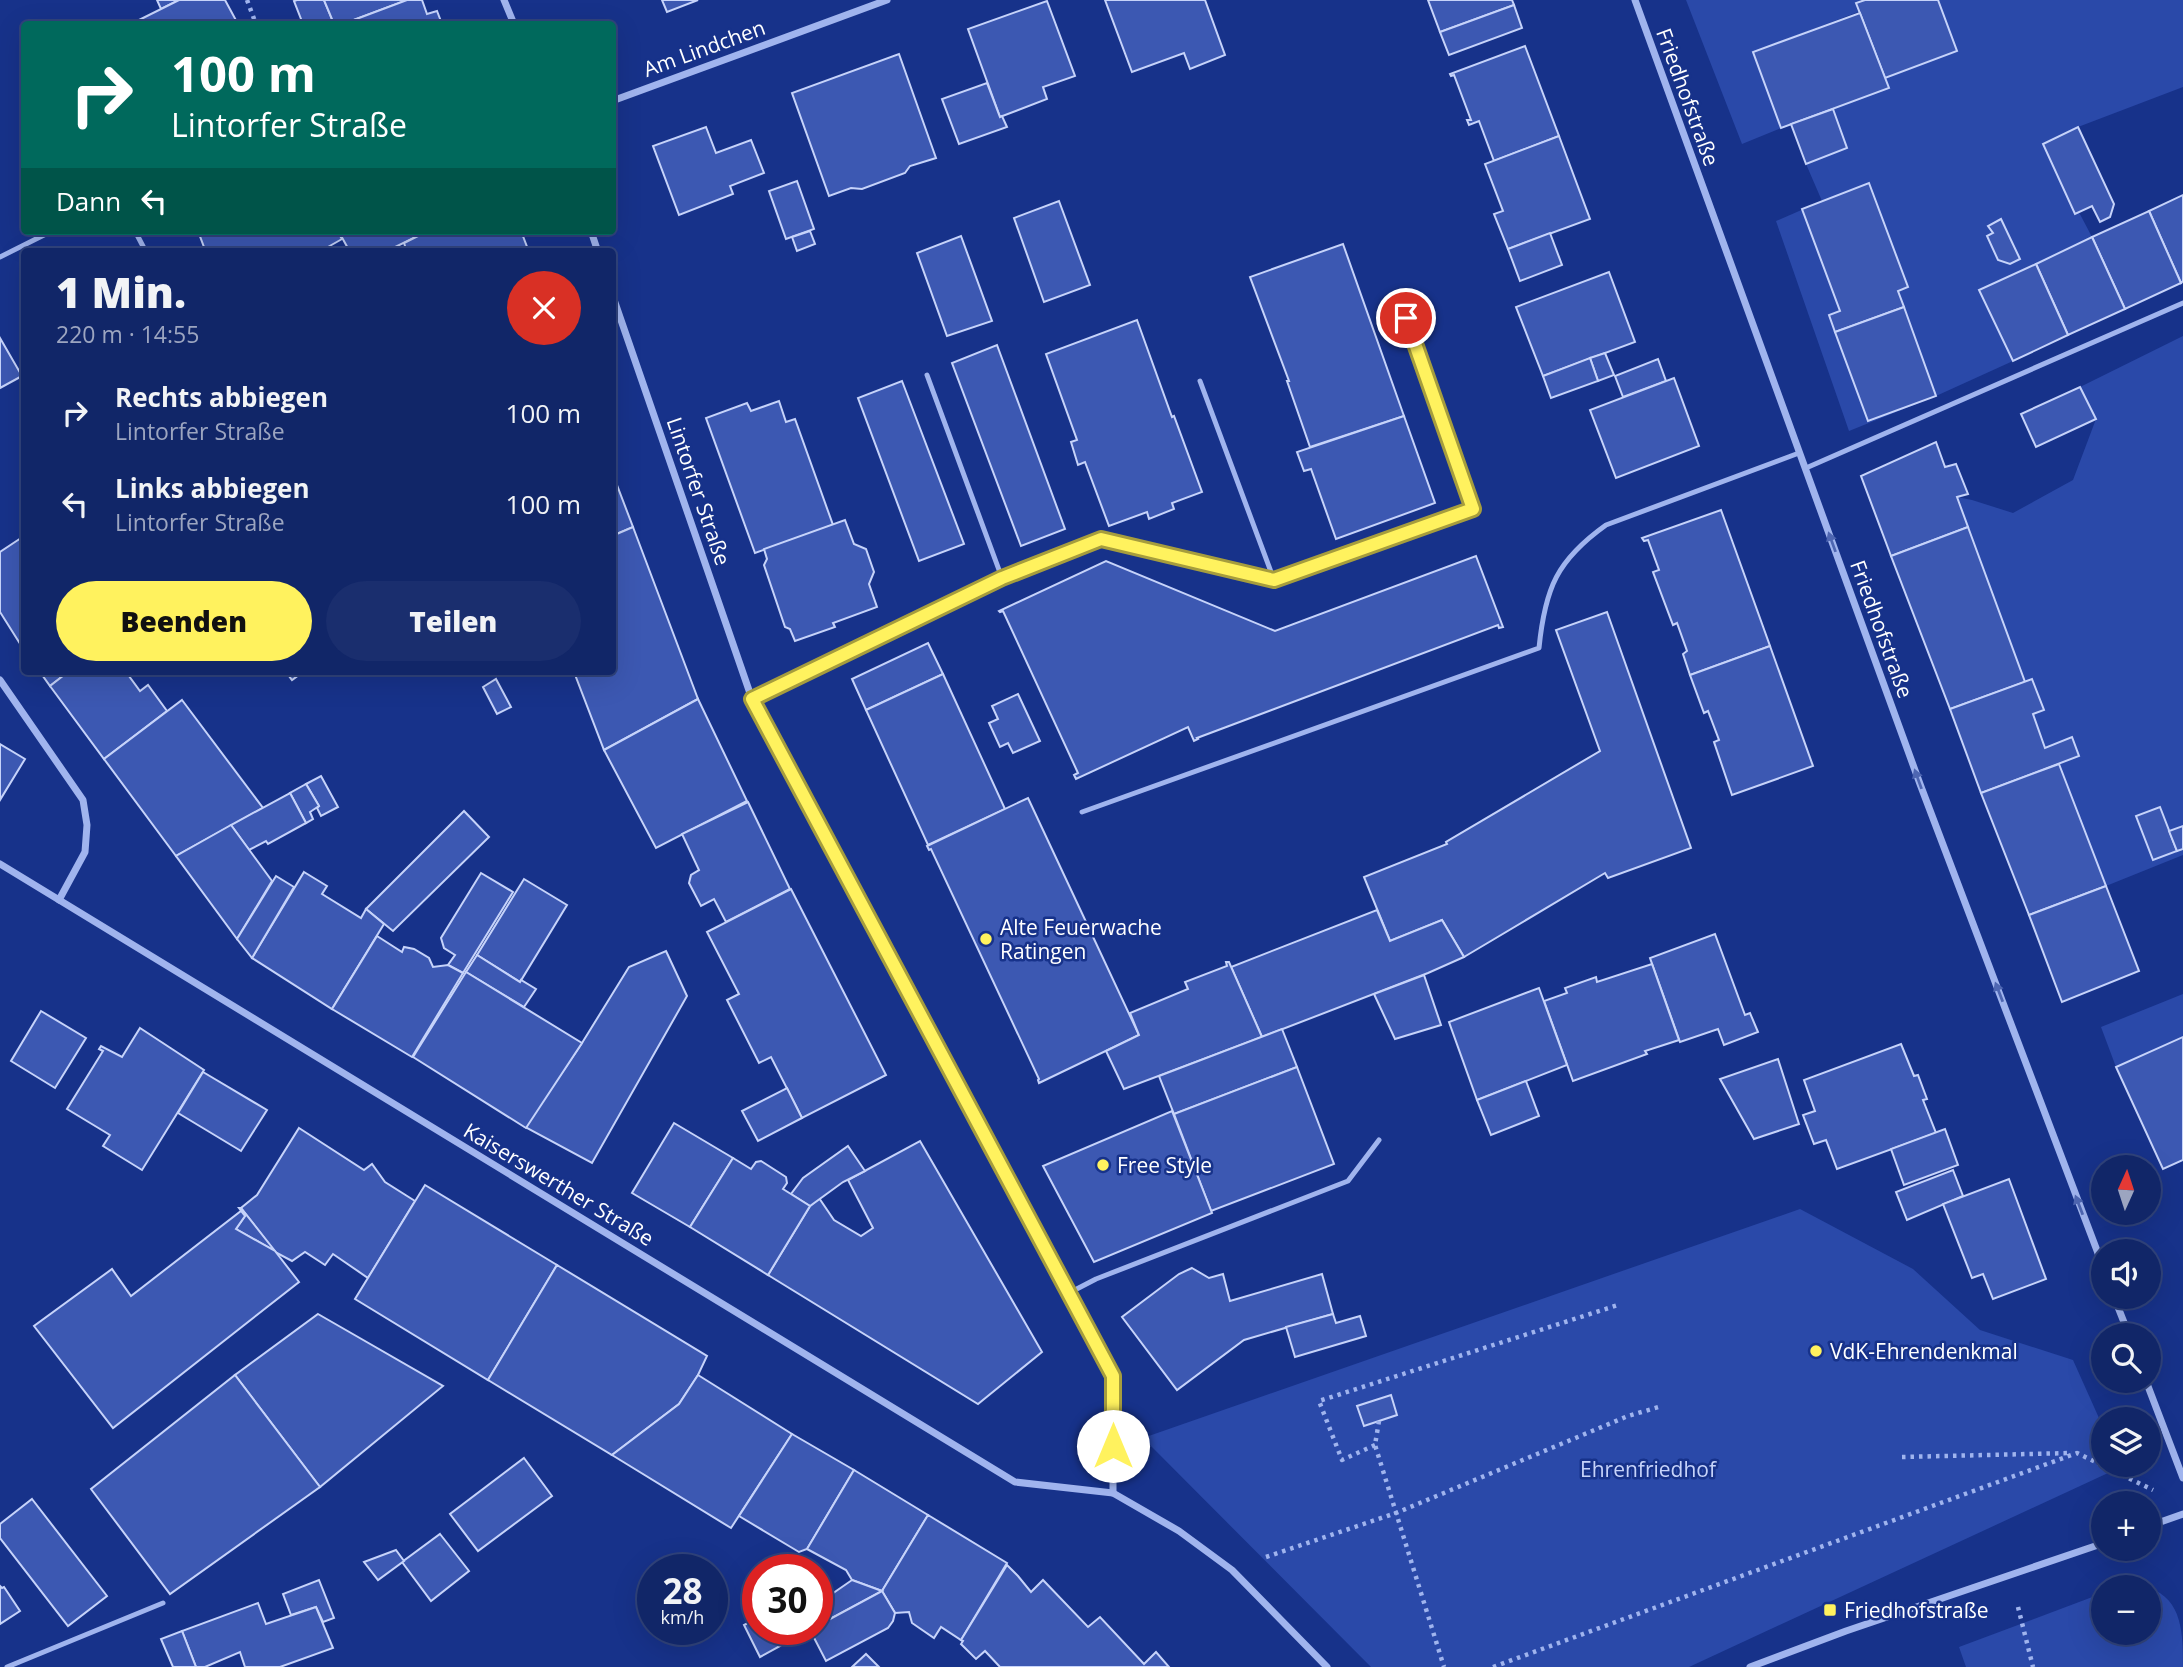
<!DOCTYPE html>
<html lang="de">
<head>
<meta charset="utf-8">
<style>
	:root { --surface:#112668; --page:#1a2e6e; --text:#f1f3f6; --muted:#9ca5c0; --line:#30437c; --accent:#fff25e }
	body { margin:0; font-family:"Open Sans",sans-serif; background:var(--page); color:var(--text); height:100vh; display:flex; flex-direction:column; font-size:26px; white-space:nowrap }
	* { box-sizing:border-box; margin:0 }
	p { font-size:23px; color:var(--muted) }
	.icon { flex:none; width:38px; height:38px; fill:none; stroke:currentColor; stroke-width:2; stroke-linecap:round; stroke-linejoin:round }
	.map { position:relative; flex:1; overflow:hidden }
	.drawer { position:absolute; left:21px; top:248px; width:595px; height:427px; display:flex; flex-direction:column; background:var(--surface); border-radius:7px; box-shadow:0 7px 28px #0002,0 0 0 2px var(--line) }
	.drawer>* { flex:none }
	.guide { position:absolute; left:21px; top:21px; width:595px; height:214px; border-radius:7px; box-shadow:0 7px 28px #0002,0 0 0 2px var(--line); background:#00695c; color:#fff; overflow:hidden }
	.needle { width:46px; rotate:3deg }
	.buttons { position:absolute; left:2091px; top:1155px; display:grid; gap:14px }
	.buttons a { display:grid; place-items:center; width:70px; height:70px; border-radius:50%; background:var(--surface); box-shadow:0 7px 28px #0002,0 0 0 2px var(--line); font-size:35px }
	.speed { position:absolute; left:637px; top:1554px; display:flex; gap:14px; font-size:35px; font-weight:700; text-align:center }
	.speed>* { display:grid; place-content:center; width:91px; height:91px; border-radius:50%; background:var(--surface); box-shadow:0 7px 28px #0002,0 0 0 2px var(--line); line-height:1 }
	.speed small { font-size:18px; font-weight:400 }
	.speed .limit { border:10px solid #d22; background:#fff; color:#111 }
	.pin { position:absolute; display:grid; place-items:center; width:60px; height:60px; color:#fff; margin:-30px; border:4px solid #fff; border-radius:50%; box-shadow:0 2px 7px #0007 }
	.me { position:absolute; width:77px; margin:-38px; rotate:0deg; stroke-linejoin:round; filter:drop-shadow(0 0 5px #0008) }
	.turn { display:flex; align-items:center; gap:24px; height:147px; padding:0 35px; font-size:32px }
	.turn .icon { width:91px; height:91px; stroke-width:2.5 }
	.turn b { display:block; font-size:49px; line-height:60px }
	.then { display:flex; align-items:center; height:66px; padding:0 35px; background:#0003; gap:14px; font-size:26px }
	.round { display:grid; place-items:center; flex:none; width:74px; height:74px; border-radius:37px; background:var(--page) }
	.summary { display:flex; align-items:center; justify-content:space-between; height:119px; padding:0 35px }
	h1 { font-size:42px; font-weight:800; line-height:52px }
	.button { display:flex; gap:14px; margin-top:auto; padding:14px 35px }
	.button a { flex:1; height:80px; border-radius:42px; background:var(--accent); color:#111; font-size:28px; font-weight:800; line-height:80px; text-align:center }
	.button a+a { background:var(--page); color:var(--text) }
	ul { padding:0; list-style:none }
	li { display:flex; align-items:center; gap:21px; height:91px; padding:0 35px }
	li div { flex:1 }
	li b { display:block; font-size:26px }
	li em { font-style:normal }
	.map>svg:first-child { display:block }
</style>
</head>
<body>
<div class="map">
<svg width="2183" height="1667" viewBox="0 0 2183 1667">
	<rect width="100%" height="100%" fill="#17328a"/>
	<g fill="#2a49a9">
		<polygon points="1686,0 1861,0 1855,3 1858,12 1753,52 1781,128 1742,144"/>
		<polygon points="1938,0 2183,0 2183,87 2078,127 2043,144 2092,237 1980,290 2013,361 1936,396 1849,431 1776,221 1822,201 1806,164 1847,148 1833,109 1889,88 1886,78 1957,51"/>
		<polygon points="2183,336 2183,855 2106,886 2059,764 2079,756 2072,738 2045,748 2033,714 2043,710 2032,680 2025,682 1957,497 1972,500 2013,513 2073,480 2096,419 2080,387"/>
		<polygon points="2183,994 2183,1037 2116,1067 2101,1027"/>
		<polygon points="1800,1209 1913,1269 1980,1330 2073,1360 2103,1427 2104,1465 2120,1465 2121,1467 1689,1667 1371,1667 1143,1438"/>
		<path d="M2149,1588C2183,1599 2183,1635 2183,1667H1966L1959,1647L2103,1593L2104,1633H2149Z"/>
	</g>
	<g fill="#3c58b2" stroke="#c6d3fa" stroke-width="2">
		<polygon points="157,0 179,0 161,9"/>
		<polygon points="179,0 225,0 238,24 131,24"/>
		<polygon points="297,0 324,0 334,24 303,24 294,1"/>
		<polygon points="324,0 407,0 343,24 334,24"/>
		<polygon points="407,0 422,0 427,14 437,11 442,24 343,24"/>
		<polygon points="662,0 698,0 667,12"/>
		<polygon points="1105,0 1205,0 1225,55 1190,69 1184,53 1132,72"/>
		<polygon points="1428,0 1512,0 1514,5 1440,32"/>
		<polygon points="1865,0 1938,0 1957,51 1885,78 1856,3"/>
		<polygon points="1047,1 1075,76 1043,87 1047,99 1000,117 968,29"/>
		<polygon points="1514,5 1522,28 1449,55 1440,32"/>
		<polygon points="1860,13 1889,88 1781,128 1753,52"/>
		<polygon points="1525,46 1559,136 1494,161 1479,121 1469,125 1467,120 1471,120 1454,75 1451,76 1450,74"/>
		<polygon points="899,54 936,158 910,166 905,173 862,189 851,188 829,196 792,93"/>
		<polygon points="987,83 1000,117 1002,116 1007,127 959,144 942,99"/>
		<polygon points="1833,109 1847,148 1806,164 1791,124"/>
		<polygon points="706,127 716,153 751,140 764,173 730,186 733,194 679,215 653,146"/>
		<polygon points="2078,127 2114,204 2110,217 2100,222 2092,206 2075,214 2043,144"/>
		<polygon points="1559,136 1590,219 1508,249 1494,214 1503,211 1485,164"/>
		<polygon points="797,181 814,229 786,239 769,191"/>
		<polygon points="1869,183 1908,287 1898,291 1904,307 1835,332 1829,315 1840,311 1802,209"/>
		<polygon points="2183,195 2183,281 2181,283 2149,211"/>
		<polygon points="1059,201 1090,285 1044,302 1014,218"/>
		<polygon points="2149,211 2181,283 2125,309 2092,237"/>
		<polygon points="2001,219 2020,259 2010,264 1998,260 1987,236 1993,233 1988,226"/>
		<polygon points="198,231 337,231 342,239 319,252 251,252 235,247 221,252 213,252 204,247"/>
		<polygon points="342,231 428,231 385,252 350,252 339,232"/>
		<polygon points="428,231 521,231 529,252 407,252 404,243"/>
		<polygon points="810,231 815,244 797,251 792,237"/>
		<polygon points="1550,233 1562,265 1520,281 1508,249"/>
		<polygon points="961,236 992,321 947,336 917,253"/>
		<polygon points="2092,237 2125,309 2068,335 2036,264"/>
		<polygon points="1343,244 1404,416 1310,447 1287,381 1289,381 1250,277"/>
		<polygon points="2036,264 2068,335 2013,361 1979,290"/>
		<polygon points="1609,272 1635,342 1543,376 1516,307"/>
		<polygon points="1904,307 1936,396 1868,421 1835,332"/>
		<polygon points="1137,320 1172,417 1174,416 1202,492 1172,503 1174,509 1149,519 1147,512 1109,526 1085,462 1078,465 1071,442 1077,440 1046,354"/>
		<polygon points="0,338 22,376 0,388"/>
		<polygon points="997,345 1065,529 1021,546 952,363"/>
		<polygon points="1605,353 1614,375 1598,381 1590,358"/>
		<polygon points="1590,358 1598,381 1551,398 1543,376"/>
		<polygon points="1658,359 1666,381 1623,397 1615,376"/>
		<polygon points="1674,378 1699,446 1616,478 1590,410"/>
		<polygon points="902,381 964,544 919,561 858,398"/>
		<polygon points="2080,387 2096,419 2036,447 2021,414"/>
		<polygon points="779,401 786,422 795,419 833,525 755,553 706,418 747,403 751,411"/>
		<polygon points="1404,416 1435,503 1336,539 1311,469 1304,471 1297,452"/>
		<polygon points="1936,442 1945,467 1956,464 1968,494 1957,497 1968,527 1891,556 1861,476"/>
		<polygon points="612,472 633,527 612,536"/>
		<polygon points="1721,510 1770,646 1690,675 1683,654 1687,651 1677,623 1673,625 1653,572 1659,570 1648,540 1644,541 1642,538"/>
		<polygon points="845,520 854,544 866,549 874,572 869,584 877,607 833,623 835,627 795,641 790,629 785,627 764,565 767,559 764,549"/>
		<polygon points="633,527 698,699 604,750 574,672 612,672 612,536"/>
		<polygon points="1968,527 2025,682 1950,709 1891,556"/>
		<polygon points="24,536 24,650 0,612 0,552"/>
		<polygon points="1476,556 1503,627 1499,628 1498,625 1197,738 1198,739 1194,741 1188,727 1076,779 1074,775 1078,773 1003,611 1000,612 999,611 1106,561 1275,631"/>
		<polygon points="1607,612 1691,848 1608,878 1605,873 1464,957 1442,920 1390,941 1364,877 1447,844 1446,842 1600,751 1556,630"/>
		<polygon points="928,643 943,674 866,710 852,679"/>
		<polygon points="1770,646 1813,766 1732,795 1714,742 1719,740 1708,711 1704,713 1690,675"/>
		<polygon points="40,672 68,672 50,686"/>
		<polygon points="68,672 126,672 140,691 148,685 167,711 104,759 50,686"/>
		<polygon points="286,672 303,672 292,680"/>
		<polygon points="943,674 1005,809 928,845 866,710"/>
		<polygon points="496,679 511,707 497,714 483,687"/>
		<polygon points="2032,679 2044,710 2033,714 2045,748 2072,737 2079,756 1981,793 1950,709"/>
		<polygon points="1018,694 1040,741 1013,753 1008,743 1000,747 989,723 998,719 992,706"/>
		<polygon points="698,699 747,801 656,848 604,750"/>
		<polygon points="182,700 263,808 176,856 104,759"/>
		<polygon points="0,744 25,759 0,800"/>
		<polygon points="2059,764 2106,886 2029,915 1981,793"/>
		<polygon points="321,776 338,807 321,816 317,808 319,806 306,784"/>
		<polygon points="306,784 319,806 310,812 313,819 306,823 290,793"/>
		<polygon points="290,793 306,823 268,844 266,841 249,850 231,825"/>
		<polygon points="1028,798 1139,1035 1039,1083 1038,1080 1039,1079 931,849 929,850 927,846"/>
		<polygon points="748,802 790,889 726,922 714,899 701,906 689,883 691,875 699,870 682,834"/>
		<polygon points="2160,807 2177,851 2153,860 2136,816"/>
		<polygon points="464,811 489,837 393,931 366,909"/>
		<polygon points="231,825 272,881 237,939 176,856"/>
		<polygon points="2183,826 2183,849 2177,851 2169,831"/>
		<polygon points="304,872 327,886 322,894 361,918 366,909 384,924 332,1009 252,958"/>
		<polygon points="481,873 513,892 463,973 448,965 455,955 444,948 441,938"/>
		<polygon points="276,876 294,887 252,958 237,939"/>
		<polygon points="524,879 567,905 520,982 477,955"/>
		<polygon points="2106,886 2139,971 2062,1002 2029,915"/>
		<polygon points="791,889 886,1075 802,1118 771,1057 759,1063 727,1000 739,994 707,932"/>
		<polygon points="1377,910 1390,941 1442,920 1464,957 1428,973 1262,1037 1231,967"/>
		<polygon points="1715,934 1745,1015 1750,1013 1758,1032 1724,1045 1718,1029 1680,1042 1650,958"/>
		<polygon points="377,936 402,952 404,947 414,949 429,958 433,967 448,965 463,973 412,1057 332,1009"/>
		<polygon points="666,951 687,996 592,1163 525,1127 582,1043 629,967"/>
		<polygon points="477,955 520,982 521,980 536,989 524,1007 466,972"/>
		<polygon points="1226,962 1229,962 1262,1037 1124,1089 1106,1051 1139,1035 1130,1013 1188,989 1185,982 1227,966"/>
		<polygon points="1652,964 1679,1040 1645,1051 1647,1054 1573,1081 1544,1001 1567,993 1565,988 1596,977 1597,982"/>
		<polygon points="466,972 582,1043 526,1128 413,1057"/>
		<polygon points="1424,975 1441,1025 1395,1039 1374,994"/>
		<polygon points="1539,988 1567,1065 1477,1100 1449,1022"/>
		<polygon points="41,1011 86,1038 55,1088 11,1061"/>
		<polygon points="140,1028 204,1070 142,1170 103,1146 110,1135 67,1109 103,1051 99,1049 101,1046 122,1057"/>
		<polygon points="1282,1029 1297,1067 1174,1114 1159,1076"/>
		<polygon points="2183,1037 2183,1160 2163,1169 2116,1067"/>
		<polygon points="1901,1044 1914,1076 1918,1075 1927,1099 1923,1100 1936,1133 1837,1169 1826,1140 1814,1144 1803,1115 1815,1111 1804,1080"/>
		<polygon points="1778,1059 1799,1124 1754,1139 1720,1079"/>
		<polygon points="1297,1067 1334,1164 1211,1211 1174,1114"/>
		<polygon points="203,1072 267,1110 241,1151 178,1113"/>
		<polygon points="1526,1081 1539,1116 1491,1135 1477,1100"/>
		<polygon points="787,1088 802,1118 758,1141 742,1111"/>
		<polygon points="1172,1111 1212,1213 1094,1262 1043,1166"/>
		<polygon points="674,1123 733,1158 690,1227 632,1193"/>
		<polygon points="299,1128 364,1170 372,1164 385,1182 415,1201 368,1278 333,1254 325,1265 305,1252 292,1261 275,1252 241,1208 257,1195"/>
		<polygon points="1945,1129 1958,1165 1904,1185 1891,1149"/>
		<polygon points="920,1141 1042,1352 978,1404 768,1275 810,1206 819,1198 834,1220 861,1236 873,1228 848,1180"/>
		<polygon points="848,1146 865,1171 843,1182 810,1206 791,1194 803,1178"/>
		<polygon points="733,1158 751,1169 756,1162 761,1161 786,1177 787,1183 783,1189 810,1206 768,1275 690,1227"/>
		<polygon points="1953,1170 1963,1196 1907,1220 1896,1192"/>
		<polygon points="2009,1179 2046,1279 1993,1299 1983,1274 1972,1278 1943,1204"/>
		<polygon points="425,1185 557,1265 488,1380 355,1299"/>
		<polygon points="239,1208 241,1208 275,1251 236,1229 245,1216"/>
		<polygon points="241,1211 245,1216 236,1229 275,1251 299,1282 113,1428 34,1326 112,1269 131,1296"/>
		<polygon points="557,1265 707,1356 698,1375 679,1404 612,1455 488,1380"/>
		<polygon points="1192,1268 1209,1278 1223,1274 1230,1301 1322,1274 1333,1314 1244,1340 1177,1390 1122,1317 1179,1274"/>
		<polygon points="318,1314 443,1386 320,1487 235,1375"/>
		<polygon points="1333,1314 1336,1323 1360,1316 1366,1336 1295,1357 1286,1327"/>
		<polygon points="235,1375 320,1487 170,1594 91,1489"/>
		<polygon points="698,1375 792,1434 731,1528 612,1455 679,1404"/>
		<polygon points="1391,1395 1397,1415 1364,1426 1357,1406"/>
		<polygon points="792,1434 854,1470 807,1549 799,1552 739,1516"/>
		<polygon points="524,1458 552,1496 478,1551 450,1514"/>
		<polygon points="854,1470 928,1515 882,1591 852,1580 846,1570 807,1549"/>
		<polygon points="32,1499 107,1596 68,1626 0,1538 0,1524"/>
		<polygon points="928,1515 1007,1563 961,1640 941,1627 934,1638 912,1623 909,1612 895,1613 882,1591"/>
		<polygon points="440,1534 469,1571 431,1601 402,1562"/>
		<polygon points="396,1550 404,1561 378,1580 364,1562"/>
		<polygon points="1007,1565 1018,1576 1031,1592 1043,1580 1088,1627 1100,1617 1144,1664 1156,1652 1169,1667 1000,1667 985,1651 976,1659 961,1644 963,1641 961,1640"/>
		<polygon points="319,1580 334,1618 323,1622 316,1607 291,1615 283,1594"/>
		<polygon points="852,1580 882,1591 817,1626 817,1593 826,1598"/>
		<polygon points="0,1586 2,1588 4,1587 20,1611 0,1624"/>
		<polygon points="882,1591 895,1613 893,1621 888,1628 826,1661 810,1630 817,1629 817,1626"/>
		<polygon points="258,1603 266,1624 316,1607 333,1648 280,1667 245,1667 240,1652 205,1667 196,1667 182,1631"/>
		<polygon points="758,1618 758,1629 811,1629 760,1657 744,1625"/>
		<polygon points="182,1631 196,1667 173,1667 161,1639"/>
		<polygon points="866,1654 879,1667 852,1667"/>
	</g>
	<g fill="none" stroke-linecap="round" stroke-linejoin="round">
		<g stroke="#a0b4ee" stroke-width="4.5" stroke-dasharray="3.5 5" stroke-linecap="butt">
			<polyline points="247,0 256,24"/>
			<polyline points="1379,1421 1375,1445 1444,1667"/>
			<polyline points="1375,1445 1342,1460 1319,1401 1618,1305"/>
			<polyline points="1902,1457 2072,1453"/>
			<polyline points="1266,1557 1396,1513 1628,1416 1662,1406"/>
			<polyline points="2018,1607 2033,1667"/>
			<polyline points="1493,1667 2077,1453 2153,1490"/>
		</g>
		<g stroke="#a0b4ee" stroke-width="5">
			<polyline points="135,231 146,252"/>
			<polyline points="0,257 52,231"/>
			<polyline points="927,375 1002,578"/>
			<polyline points="1200,381 1274,580"/>
			<polyline points="1806,468 2183,303"/>
			<polyline points="752,699 1002,578 1101,539 1274,580 1473,509 1406,318"/>
			<path d="M1082,812L1539,648C1545,588 1557,560 1606,525L1799,453"/>
			<polyline points="1069,1293 1096,1279 1348,1181 1379,1140"/>
			<polyline points="7,1667 163,1603"/>
		</g>
		<g stroke="#a0b4ee" stroke-width="7">
			<polyline points="504,0 514,24"/>
			<polyline points="1635,0 1920,784 2104,1269"/>
			<polyline points="612,101 887,0"/>
			<polyline points="591,231 598,252"/>
			<polyline points="612,294 752,699 1113,1376 1113,1493"/>
			<polyline points="0,680 83,800 87,825 85,852 59,900"/>
			<polyline points="0,864 1015,1482 1113,1493 1179,1531 1232,1570 1327,1667"/>
			<polyline points="2114,1297 2129,1335"/>
			<polyline points="2146,1381 2183,1478"/>
			<polyline points="2149,1526 2183,1514"/>
			<polyline points="1750,1667 1846,1631 2104,1543"/>
		</g>
	</g>
	<defs><path id="oneway-solid" d="M-6-.8H1V-3.2L6.5 0L1 3.2V.8H-6Z" transform="scale(1.75)"/></defs>
	<g fill="#4e66b2">
		<use href="#oneway-solid" transform="translate(1832 542) rotate(-110)"/>
		<use href="#oneway-solid" transform="translate(1918 779) rotate(-110)"/>
		<use href="#oneway-solid" transform="translate(1999 992) rotate(-111)"/>
		<use href="#oneway-solid" transform="translate(2079 1205) rotate(-111)"/>
	</g>
	<g fill="none" stroke-linecap="round" stroke-linejoin="round">
		<defs>
			<polyline id="route" points="1113,1446 1113,1376 752,699 1002,578 1101,539 1274,580 1473,509 1406,318"/>
		</defs>
		<use href="#route" stroke="#a69d3d" stroke-width="18"/>
		<use href="#route" stroke="#fff25e" stroke-width="12"/>
	</g>
	<g fill="#fff25e" stroke="#17328a" stroke-width="2.5">
		<circle cx="986" cy="939" r="7"/>
		<circle cx="1103" cy="1165" r="7"/>
		<circle cx="1816" cy="1351" r="7"/>
		<rect x="1823" y="1603" width="14" height="14" rx="3.5"/>
	</g>
	<g text-anchor="middle" dominant-baseline="central" stroke-width="5" stroke-linejoin="round" paint-order="stroke">
		<g font-size="21" fill="#fff" stroke="#17328a">
			<text transform="translate(704 48) rotate(-20)">Am Lindchen</text>
			<text transform="translate(1688 97) rotate(70)">Friedhofstraße</text>
			<text transform="translate(699 491) rotate(71)">Lintorfer Straße</text>
			<text transform="translate(1882 629) rotate(70)">Friedhofstraße</text>
			<text transform="translate(559 1184) rotate(31)">Kaiserswerther Straße</text>
		</g>
		<g font-size="21" fill="#fff" stroke="#17328a" text-anchor="start">
			<text x="1000" y="927">Alte Feuerwache<tspan x="1000" dy="24">Ratingen</tspan></text>
			<text x="1117" y="1165">Free Style</text>
			<text x="1830" y="1351">VdK-Ehrendenkmal</text>
			<text x="1844" y="1610">Friedhofstraße</text>
		</g>
		<g font-size="21" fill="#c6d3fa" stroke="#17328a">
			<text x="1648" y="1469">Ehrenfriedhof</text>
		</g>
	</g>
</svg>
<div class="buttons">
<a><svg class="needle" viewBox="-14 -14 28 28"><path d="M0-13l5 13h-10z" fill="#e53935"/><path d="M0 13l5-13h-10z" fill="#9ca5c0"/></svg></a>
<a><svg class="icon" aria-label="sound" viewBox="0 0 24 24"><path d="M4 9h4l5-4v14l-5-4H4zM17 9q2 3 0 6"/></svg></a>
<a><svg class="icon" aria-label="search" viewBox="0 0 24 24"><circle cx="10" cy="10" r="6"/><path d="M15 15l6 6"/></svg></a>
<a><svg class="icon" aria-label="layers" viewBox="0 0 24 24"><path d="M12 4l9 5-9 5-9-5zM3 14l9 5 9-5"/></svg></a>
<a>+</a>
<a>−</a>
</div>
<div class="speed"><div>28<small>km/h</small></div><div class="limit">30</div></div>
<div class="pin" style="left:1406px;top:318px;background:#d93025"><svg class="icon" aria-label="arrive" viewBox="0 0 24 24"><path d="M6 21V4h12l-3 4 3 4H6"/></svg></div>
<svg class="me" style="left:1113px;top:1446px" viewBox="-20 -20 40 40"><circle r="19" fill="#fff"/><path d="M0-13L10 11 0 6-10 11z" fill="#fff25e"/></svg>
<div class="guide">
<div class="turn"><svg class="icon" aria-label="right" viewBox="0 0 24 24"><path d="M7 20v-9h11M14 6l5 5-5 5"/></svg><div><b>100 m</b>Lintorfer Straße</div></div>
<div class="then">Dann<svg class="icon" aria-label="left" viewBox="0 0 24 24"><path d="M17 20v-9H6M10 6l-5 5 5 5"/></svg></div>
</div>
<section class="drawer">
<div class="summary"><div><h1>1 Min.</h1><p>220 m · 14:55</p></div><a class="round" style="background:#d93025;color:#fff"><svg class="icon" aria-label="close" viewBox="0 0 24 24"><path d="M6 6l12 12M18 6L6 18"/></svg></a></div>
<ul>
<li><svg class="icon" aria-label="right" viewBox="0 0 24 24"><path d="M7 20v-9h11M14 6l5 5-5 5"/></svg><div><b>Rechts abbiegen</b><p>Lintorfer Straße</p></div><em>100 m</em></li>
<li><svg class="icon" aria-label="left" viewBox="0 0 24 24"><path d="M17 20v-9H6M10 6l-5 5 5 5"/></svg><div><b>Links abbiegen</b><p>Lintorfer Straße</p></div><em>100 m</em></li>
</ul>
<div class="button"><a>Beenden</a><a>Teilen</a></div>
</section>
</div>
</body>
</html>
